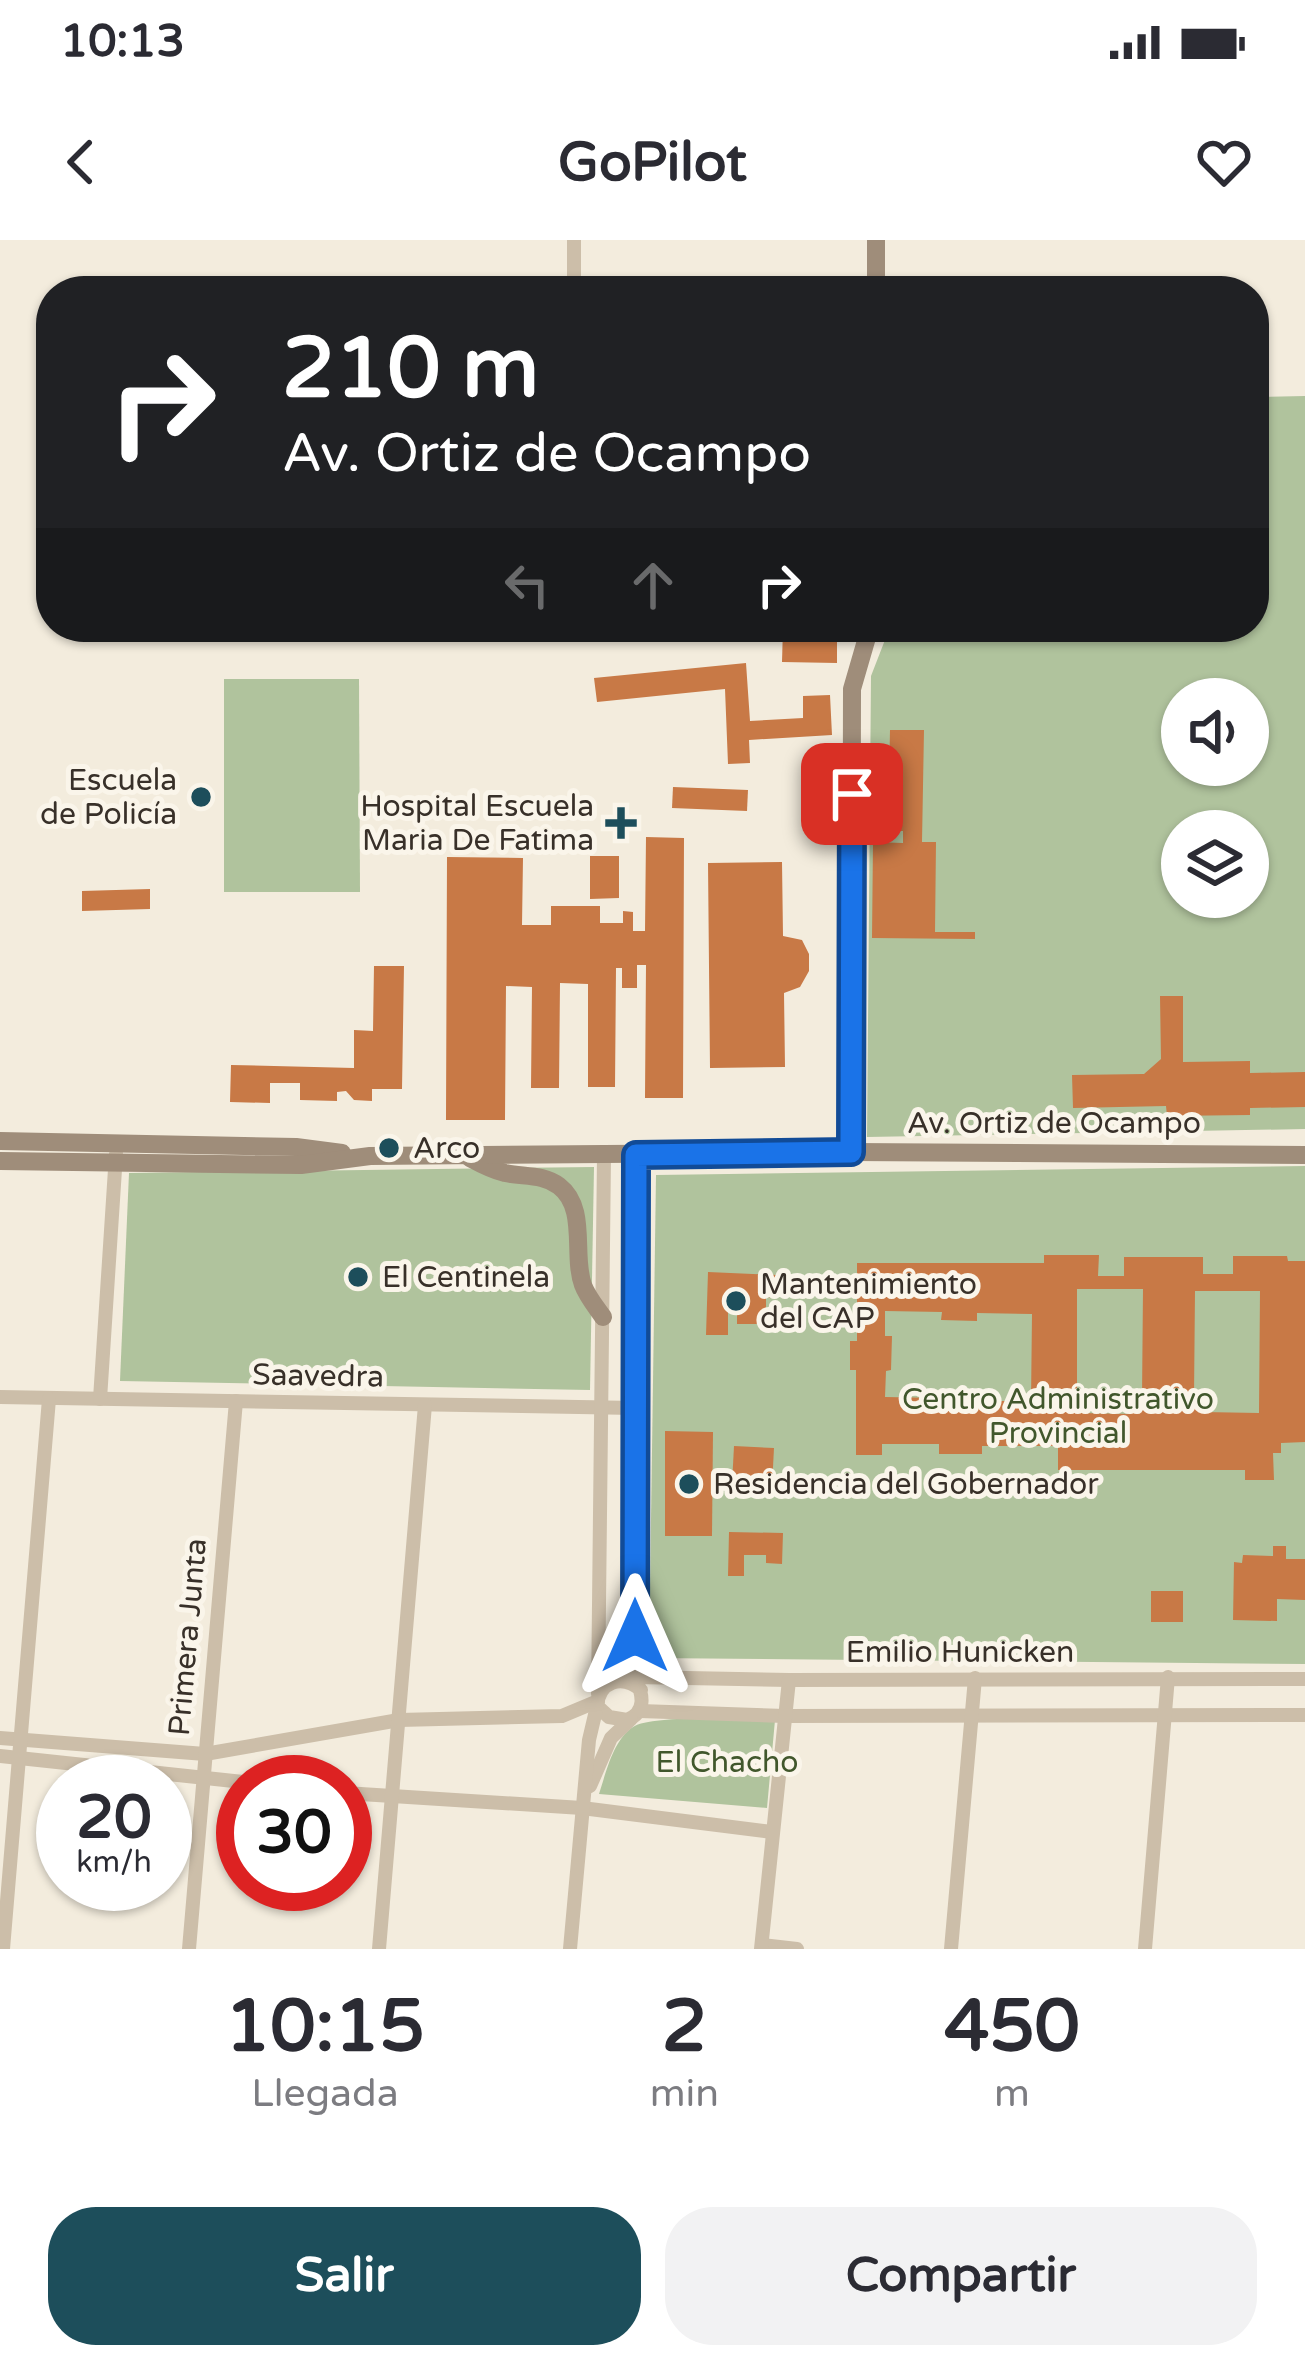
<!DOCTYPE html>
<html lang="es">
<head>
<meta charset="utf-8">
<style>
	:root { --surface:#fff; --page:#f2f2f3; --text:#2b2b33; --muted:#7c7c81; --accent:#1d4e5b }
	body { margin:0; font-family:"Varela Round",sans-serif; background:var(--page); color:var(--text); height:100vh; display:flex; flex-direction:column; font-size:45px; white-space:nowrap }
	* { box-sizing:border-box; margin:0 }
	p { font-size:39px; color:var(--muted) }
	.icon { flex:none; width:66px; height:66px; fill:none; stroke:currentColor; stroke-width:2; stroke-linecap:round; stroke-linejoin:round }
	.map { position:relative; height:1709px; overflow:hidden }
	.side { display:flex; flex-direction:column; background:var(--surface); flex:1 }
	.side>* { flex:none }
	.top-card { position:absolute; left:36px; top:36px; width:1233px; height:366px; border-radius:48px; box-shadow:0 3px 9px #0004; background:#202124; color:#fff; overflow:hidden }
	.controls { position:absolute; left:1161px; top:438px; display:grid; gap:24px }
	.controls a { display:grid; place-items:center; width:108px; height:108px; border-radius:50%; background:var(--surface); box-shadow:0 3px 9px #0004; font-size:60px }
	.speed { position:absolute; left:36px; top:1515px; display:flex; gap:24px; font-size:60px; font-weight:700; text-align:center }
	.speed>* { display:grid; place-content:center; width:156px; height:156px; border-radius:50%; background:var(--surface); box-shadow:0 3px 9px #0004; line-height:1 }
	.speed small { font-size:30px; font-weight:400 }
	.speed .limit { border:18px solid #d22; background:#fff; color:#111 }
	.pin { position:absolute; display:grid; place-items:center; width:102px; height:102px; color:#fff; margin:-51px; border-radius:24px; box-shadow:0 6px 18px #0006 }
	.me { position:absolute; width:132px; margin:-66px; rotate:0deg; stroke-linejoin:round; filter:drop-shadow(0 0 9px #0008) }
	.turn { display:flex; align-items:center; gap:42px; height:252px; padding:0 48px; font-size:54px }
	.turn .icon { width:156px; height:156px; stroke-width:2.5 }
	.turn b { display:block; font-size:84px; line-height:102px }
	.lanes { display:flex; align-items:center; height:114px; padding:0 48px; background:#0003; justify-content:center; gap:60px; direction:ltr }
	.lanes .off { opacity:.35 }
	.eta { display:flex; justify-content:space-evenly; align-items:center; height:204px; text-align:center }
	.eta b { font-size:72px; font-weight:800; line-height:84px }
	.button { display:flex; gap:24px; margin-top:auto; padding:24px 48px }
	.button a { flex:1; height:138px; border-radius:48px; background:var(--accent); color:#fff; font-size:48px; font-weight:800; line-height:138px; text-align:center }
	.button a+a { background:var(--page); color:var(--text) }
	.status { display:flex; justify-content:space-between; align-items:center; height:84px; padding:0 60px; background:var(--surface); direction:ltr }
	.status svg { height:33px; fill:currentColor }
	header { display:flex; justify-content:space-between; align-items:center; height:156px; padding:0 48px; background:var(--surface); font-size:54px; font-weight:800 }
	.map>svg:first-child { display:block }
</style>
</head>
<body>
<div class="status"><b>10:13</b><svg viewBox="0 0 49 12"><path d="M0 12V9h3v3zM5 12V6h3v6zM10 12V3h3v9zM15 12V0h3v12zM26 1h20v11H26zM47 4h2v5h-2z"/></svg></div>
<header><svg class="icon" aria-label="back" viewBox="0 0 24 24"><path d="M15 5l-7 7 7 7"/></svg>GoPilot<svg class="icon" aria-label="heart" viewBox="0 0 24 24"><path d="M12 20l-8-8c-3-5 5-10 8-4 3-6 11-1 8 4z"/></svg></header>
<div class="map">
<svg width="1305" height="1709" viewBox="0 0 1305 1709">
	<rect width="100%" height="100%" fill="#f3ecdd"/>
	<g fill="#b0c39d" fill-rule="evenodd">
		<path d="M1305,156V889L867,897L871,436L890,387H1254V157ZM1182,459H1248V525H1182ZM1182,591H1248V657H1182Z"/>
		<polygon points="224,439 359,439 360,652 224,652"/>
		<polygon points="1305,926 1305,1424 649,1418 656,935"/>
		<polygon points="594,927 590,1150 120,1141 129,933"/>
		<path d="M775,1480L767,1568L599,1554C606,1533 613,1500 633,1487C654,1474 747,1480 775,1480Z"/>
	</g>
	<g fill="#c87946" fill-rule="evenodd">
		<polygon points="783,387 837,387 837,423 782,422"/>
		<polygon points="746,423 750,481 803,478 803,456 830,455 832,495 749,500 750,523 728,524 725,449 597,462 594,438"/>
		<polygon points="890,490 924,490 922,602 936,602 935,692 975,692 975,699 872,698 873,602 903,603 903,591 888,591"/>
		<polygon points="673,547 748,550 747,571 672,568"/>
		<polygon points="646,597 684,598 683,858 645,858 646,725 637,725 637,748 622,748 622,728 616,728 615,847 588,847 588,744 560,743 559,848 531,848 532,747 506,746 505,880 446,880 447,617 523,618 522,685 551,685 551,666 600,666 600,683 623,683 623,671 633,672 633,691 645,691"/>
		<polygon points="590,616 619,616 619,658 590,659"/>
		<polygon points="782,622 783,696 802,700 809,714 809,731 800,747 784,753 785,827 710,828 708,623"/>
		<polygon points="150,649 150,669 82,671 82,651"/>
		<polygon points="374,726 404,726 402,849 372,849 372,861 354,860 346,851 337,852 337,861 300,860 300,843 270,843 270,863 230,862 231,825 354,828 354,790 373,791"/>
		<polygon points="1160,756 1183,756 1183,822 1250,821 1250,833 1305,832 1305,867 1250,868 1250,875 1167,876 1166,866 1073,868 1072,835 1144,834 1161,819"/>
		<path d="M1044,1015H1099L1098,1036H1124V1017H1203V1034H1233V1016H1287L1288,1021H1305V1202L1281,1203V1213H1273L1274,1240H1245V1230H1058V1206H982V1214H939V1204H882V1215H856V1130H850V1101H857V1023H1044ZM1077,1049H1143L1142,1158H1132L1131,1174L1077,1173ZM1195,1051H1260L1259,1173L1203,1172V1156H1194ZM885,1071L942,1072L941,1080L977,1081V1073L1032,1074L1031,1161H978V1150H940V1158L885,1157L886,1131L891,1130L892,1096H885Z"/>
		<polygon points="708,1032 777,1035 777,1058 766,1057 766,1084 737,1084 737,1065 728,1065 728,1095 706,1095"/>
		<polygon points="665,1191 713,1192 712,1296 665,1296"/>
		<polygon points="734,1206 774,1208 772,1246 732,1244"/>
		<polygon points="729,1292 783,1293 782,1324 766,1323 766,1315 744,1315 744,1336 728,1336"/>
		<polygon points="1273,1306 1286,1306 1286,1319 1305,1319 1305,1360 1277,1359 1277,1381 1233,1380 1234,1322 1242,1323 1243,1315 1273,1316"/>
		<rect x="1151" y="1351" width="32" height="31"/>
	</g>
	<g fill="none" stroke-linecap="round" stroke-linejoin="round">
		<g stroke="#ccbea9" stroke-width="14">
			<polyline points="574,51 574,0"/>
			<path d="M636,915L635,1437C643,1454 647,1472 627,1480L609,1477L597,1466C599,1441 622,1434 641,1450"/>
			<polyline points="0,1157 635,1168"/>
			<polyline points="100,1159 116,914"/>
			<polyline points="616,1441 635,1437 789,1440 1305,1439"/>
			<polyline points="598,1454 604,915"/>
			<polyline points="640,1471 785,1476 1305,1475"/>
			<polyline points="0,1498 205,1514 399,1480 562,1476 598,1461"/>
			<polyline points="0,1516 243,1542"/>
			<polyline points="590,1546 611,1498 631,1479"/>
			<polyline points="345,1553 582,1568 772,1592"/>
			<polyline points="762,1705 797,1709"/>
			<polyline points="3,1709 49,1159"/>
			<polyline points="189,1709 236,1161"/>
			<polyline points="379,1709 425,1165"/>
			<polyline points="570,1709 589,1500 597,1466"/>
			<polyline points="761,1709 789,1440"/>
			<polyline points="951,1709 975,1438"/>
			<polyline points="1145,1709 1168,1437"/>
		</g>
		<g stroke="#9f8d7a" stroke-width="18">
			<polyline points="876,0 876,51"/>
			<polyline points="0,901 296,907 342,913"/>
			<polyline points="851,912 852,449 870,387"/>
			<path d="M470,918C481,924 493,930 505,933C524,937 543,934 559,946C588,968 572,1015 583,1045C587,1056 596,1067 603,1077"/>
			<polyline points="0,921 301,925 370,916 851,912 1305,915"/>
		</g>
	</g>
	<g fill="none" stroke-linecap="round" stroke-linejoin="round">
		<defs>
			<polyline id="route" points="635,1396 636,915 851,912 852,554"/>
		</defs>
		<use href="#route" stroke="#114b97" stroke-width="30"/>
		<use href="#route" stroke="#1a73e8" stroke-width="21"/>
	</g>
	<g fill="#1d4e5b" stroke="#faf5ea" stroke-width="4.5">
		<circle cx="201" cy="557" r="12"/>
		<path d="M615 565h12v12h12v12h-12v12h-12v-12h-12v-12h12z"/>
		<circle cx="389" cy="908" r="12"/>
		<circle cx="358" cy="1037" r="12"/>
		<circle cx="736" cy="1061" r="12"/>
		<circle cx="689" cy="1244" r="12"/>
	</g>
	<g text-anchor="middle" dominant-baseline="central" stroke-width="10" stroke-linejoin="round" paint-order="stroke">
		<g font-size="30" fill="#383029" stroke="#faf5ea" text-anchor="start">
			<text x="177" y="540" text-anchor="end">Escuela<tspan x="177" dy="34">de Policía</tspan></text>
			<text x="594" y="566" text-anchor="end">Hospital Escuela<tspan x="594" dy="34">Maria De Fatima</tspan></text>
			<text x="413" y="908">Arco</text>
			<text x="382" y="1037">El Centinela</text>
			<text x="760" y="1044">Mantenimiento<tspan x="760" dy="34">del CAP</tspan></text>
			<text x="713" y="1244">Residencia del Gobernador</text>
		</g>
		<g font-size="30" fill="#383029" stroke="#faf5ea">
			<text x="1054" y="883">Av. Ortiz de Ocampo</text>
			<text transform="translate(318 1136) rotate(1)">Saavedra</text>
			<text transform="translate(188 1397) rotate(-85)">Primera Junta</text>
			<text x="960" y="1412">Emilio Hunicken</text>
		</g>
		<g font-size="30" fill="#41572c" stroke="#faf5ea">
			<text x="1058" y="1159">Centro Administrativo<tspan x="1058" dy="34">Provincial</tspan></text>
			<text x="727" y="1522">El Chacho</text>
		</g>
	</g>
</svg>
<div class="controls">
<a><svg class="icon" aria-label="sound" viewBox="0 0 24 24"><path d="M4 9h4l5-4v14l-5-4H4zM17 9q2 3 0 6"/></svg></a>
<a><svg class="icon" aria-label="layers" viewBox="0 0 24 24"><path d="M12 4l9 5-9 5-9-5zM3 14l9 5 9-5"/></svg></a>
</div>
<div class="speed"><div>20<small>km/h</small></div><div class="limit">30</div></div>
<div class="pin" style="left:852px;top:554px;background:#d93025"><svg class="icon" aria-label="arrive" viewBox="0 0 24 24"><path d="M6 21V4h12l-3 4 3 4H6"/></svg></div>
<svg class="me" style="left:635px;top:1396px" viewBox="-20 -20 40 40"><path d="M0-17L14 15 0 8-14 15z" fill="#1a73e8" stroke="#fff" stroke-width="4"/></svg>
<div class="top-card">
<div class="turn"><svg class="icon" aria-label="right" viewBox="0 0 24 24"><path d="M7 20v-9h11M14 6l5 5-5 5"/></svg><div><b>210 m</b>Av. Ortiz de Ocampo</div></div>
<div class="lanes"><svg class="icon off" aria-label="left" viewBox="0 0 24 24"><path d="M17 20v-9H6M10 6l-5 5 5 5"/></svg><svg class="icon off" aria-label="ahead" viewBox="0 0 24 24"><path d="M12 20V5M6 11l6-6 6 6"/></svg><svg class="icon" aria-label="right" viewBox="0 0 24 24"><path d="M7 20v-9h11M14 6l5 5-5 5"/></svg></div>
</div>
</div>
<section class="side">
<div class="eta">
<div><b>10:15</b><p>Llegada</p></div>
<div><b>2</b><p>min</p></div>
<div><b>450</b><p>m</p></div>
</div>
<div class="button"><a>Salir</a><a>Compartir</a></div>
</section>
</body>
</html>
